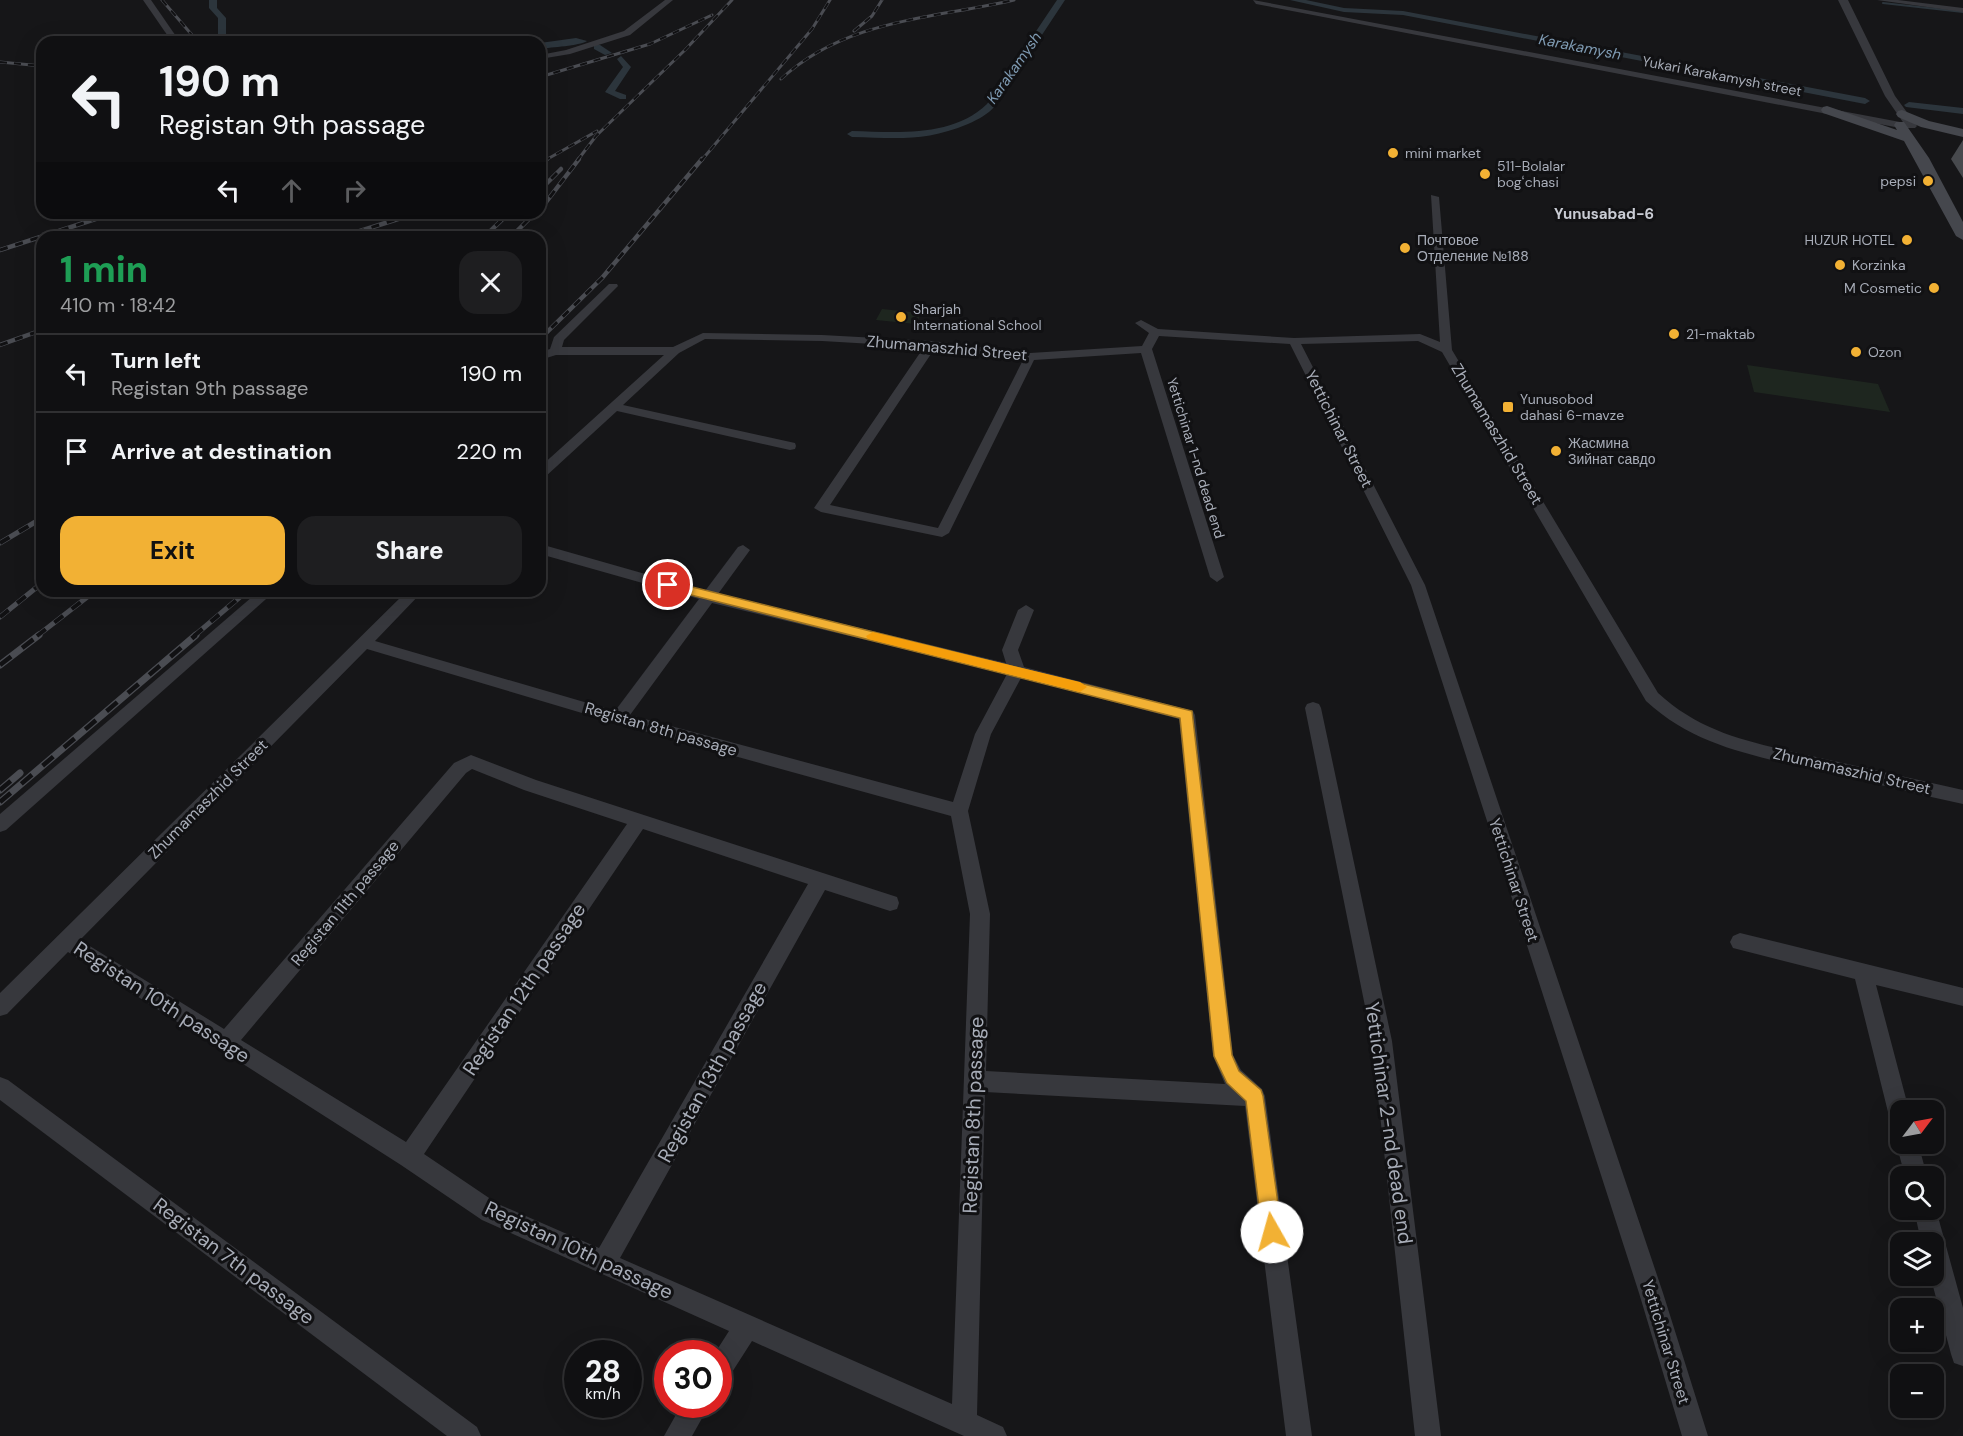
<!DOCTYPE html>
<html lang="en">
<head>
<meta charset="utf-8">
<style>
	:root { --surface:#101012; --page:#1e1e20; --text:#f1f3f6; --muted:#9c9d9f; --line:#303032; --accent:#f2b134 }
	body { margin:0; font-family:"DM Sans",sans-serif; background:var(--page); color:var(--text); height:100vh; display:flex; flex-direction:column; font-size:22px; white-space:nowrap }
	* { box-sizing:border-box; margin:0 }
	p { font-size:20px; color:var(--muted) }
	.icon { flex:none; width:33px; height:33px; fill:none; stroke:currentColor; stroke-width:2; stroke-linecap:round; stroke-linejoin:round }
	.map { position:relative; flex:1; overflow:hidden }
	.side { position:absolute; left:36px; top:231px; width:510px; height:366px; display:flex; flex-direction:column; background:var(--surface); border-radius:18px; box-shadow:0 6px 24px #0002,0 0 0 2px var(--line) }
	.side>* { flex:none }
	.top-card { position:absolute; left:36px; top:36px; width:510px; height:183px; border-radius:18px; box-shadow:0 6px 24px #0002,0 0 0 2px var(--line); background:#101012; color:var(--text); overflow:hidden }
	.needle { width:39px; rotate:58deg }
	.tools { position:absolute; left:1890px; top:1100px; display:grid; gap:12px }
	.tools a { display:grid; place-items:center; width:54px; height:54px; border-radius:12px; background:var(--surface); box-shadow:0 6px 24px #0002,0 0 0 2px var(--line); font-size:30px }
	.speed { position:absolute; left:564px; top:1340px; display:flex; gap:12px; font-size:30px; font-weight:700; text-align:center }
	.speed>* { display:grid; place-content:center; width:78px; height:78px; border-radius:50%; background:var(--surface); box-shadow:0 6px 24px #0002,0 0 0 2px var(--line); line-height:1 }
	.speed small { font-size:15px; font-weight:400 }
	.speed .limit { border:9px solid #d22; background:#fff; color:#111 }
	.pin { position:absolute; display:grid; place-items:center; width:51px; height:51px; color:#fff; margin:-26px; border:3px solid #fff; border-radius:50%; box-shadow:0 2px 6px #0007 }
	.me { position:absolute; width:66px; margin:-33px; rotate:353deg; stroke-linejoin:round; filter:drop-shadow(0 0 4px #0008) }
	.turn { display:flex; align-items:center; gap:21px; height:126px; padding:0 24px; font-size:27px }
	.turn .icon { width:78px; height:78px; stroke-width:2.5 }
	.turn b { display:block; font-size:42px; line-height:51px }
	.lanes { display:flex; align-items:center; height:57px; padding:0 24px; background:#0003; justify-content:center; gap:30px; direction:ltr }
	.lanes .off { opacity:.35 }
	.round { display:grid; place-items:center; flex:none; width:63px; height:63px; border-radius:18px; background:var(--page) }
	.overview { display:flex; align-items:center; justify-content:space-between; height:102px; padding:0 24px }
	h1 { font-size:36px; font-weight:800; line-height:45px; color:#1e9e55 }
	.primary-button { display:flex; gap:12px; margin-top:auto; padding:12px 24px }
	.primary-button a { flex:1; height:69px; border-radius:18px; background:var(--accent); color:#111; font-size:24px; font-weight:800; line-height:69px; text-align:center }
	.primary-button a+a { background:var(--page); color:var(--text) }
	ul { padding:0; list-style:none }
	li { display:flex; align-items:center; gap:18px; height:78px; padding:0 24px; border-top:2px solid var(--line) }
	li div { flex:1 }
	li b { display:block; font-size:22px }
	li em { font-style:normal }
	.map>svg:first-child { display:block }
</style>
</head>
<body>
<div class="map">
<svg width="1963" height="1436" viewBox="0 0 1963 1436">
	<rect width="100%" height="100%" fill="#161618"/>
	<g fill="#1e261f">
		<polygon points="882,309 921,313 916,324 876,320"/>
		<polygon points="1747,365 1878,384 1890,412 1754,392"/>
	</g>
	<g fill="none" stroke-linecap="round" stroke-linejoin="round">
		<polyline stroke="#2c353c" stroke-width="2" points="1883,3 1963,12"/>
		<g fill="#2c353c" fill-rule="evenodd">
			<polygon points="209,0 217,0 217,8 226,18 226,38 232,42 222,42 218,39 218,18 209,8"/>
			<path d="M1057,0H1065L995,106C987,115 979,119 968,124C925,142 897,138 852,137L847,134L852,131C896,132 952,138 987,104Z"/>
			<polygon points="1290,0 1306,0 1344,8 1403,11 1865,98 1870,101 1865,104 1403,15 1344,12"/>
			<path d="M576,38L587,41C579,46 552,47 540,49V43Z"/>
			<polygon points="594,45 600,45 612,53 605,55 594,49"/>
			<polygon points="621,56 631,67 615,91 626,95 626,99 620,99 605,92 623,67 617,59"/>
			<polygon points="1909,102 1963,108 1963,114 1906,107 1904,105"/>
		</g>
		<g fill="#37383d" fill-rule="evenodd">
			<polygon points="143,0 151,0 180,42 172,42"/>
			<polygon points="665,0 673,0 630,35 570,54 540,59 540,55 566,50 624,31"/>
			<polygon points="1253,0 1900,122 1904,125 1900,128 1256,4"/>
			<polygon points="1877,0 1898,0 1963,8 1963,12"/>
			<path d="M1431,195L1439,197L1452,350L1658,693C1707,738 1762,744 1825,759C1871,769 1917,780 1963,790V804C1916,794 1870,782 1824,772C1758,756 1697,748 1646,701L1442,352L1418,341L1301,344L1425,585L1663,1293L1708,1436H1682L1639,1293L1411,585L1290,344L1159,336L1152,349L1224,577L1217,582L1210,577L1141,353L1034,360L949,533L942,537L821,512L814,508L924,347L822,341L705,339L679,353L623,405L795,443L796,446L795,449L790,450L617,411L545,477L540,478V467L664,355H556L540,360V352L550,349L554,337L609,284H617L618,286L564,340L562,347H673L703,333L822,335L932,341L1030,353L1142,346L1149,333L1135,323L1141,320L1158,329L1294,338L1420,334L1440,342ZM935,348L1023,360L938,528L830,505Z"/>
			<path d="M540,544L705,591L738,547L743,545L750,550L718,594L1006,663L1002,650L1018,610L1026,605L1034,610L1018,650L1024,667L1193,711L1195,715L1233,1055L1241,1070L1262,1089L1265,1096L1312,1436H1286L1245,1106L985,1092L977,1415L1003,1427L1007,1436H964L752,1341L727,1380L718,1383V1353H715L729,1331L482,1220L401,1165L68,952L7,1014L0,1016V993L407,591H423L375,641L615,711L699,599L540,554ZM712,603L1007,674L975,734L953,802L630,715ZM367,649L619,724L951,816L970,914L952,1404L620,1258L825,890L890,911L897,909L899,903L897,897L536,780L471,755L454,763L224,1029L80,940ZM1021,678L1179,719L1213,1056L1225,1084L986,1071L990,914L968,811L991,734ZM472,769L524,790L627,824L406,1142L241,1040L466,773ZM643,829L808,884L599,1248L498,1204L424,1154Z"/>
			<polygon points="259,591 275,591 6,830 0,832 0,814"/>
			<polygon points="1313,702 1319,704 1321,708 1392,1041 1441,1436 1415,1436 1372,1041 1305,708 1307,704"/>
			<polygon points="1740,933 1963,988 1963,1006 1876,985 1909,1110 1900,1110 1900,1126 1892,1124 1889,1116 1855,979 1733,948 1730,942 1733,936"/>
			<polygon points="0,1077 8,1080 477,1427 481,1436 447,1436 0,1100"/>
			<polygon points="1900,1135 1900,1143 1918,1143 1927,1176 1905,1176 1896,1143"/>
			<polygon points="1934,1202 1963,1308 1963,1366 1954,1363 1951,1354 1930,1275 1934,1275 1934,1242 1921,1242 1914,1209 1934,1209"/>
			<polygon points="682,1404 710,1404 692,1436 664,1436"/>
		</g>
		<polygon fill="#37383d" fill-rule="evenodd" points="1838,0 1848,0 1895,96 1917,126 1915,128 1907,128 1885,96"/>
		<g fill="#45474d" fill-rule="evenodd">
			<polygon points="1827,106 1897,130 1894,125 1896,122 1904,122 1929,158 1963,222 1963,240 1956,236 1904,141 1823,113 1821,110 1823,107"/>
			<polygon points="1902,110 1929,121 1963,129 1963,137 1921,127 1898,117 1896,114 1898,111"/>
		</g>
		<defs>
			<g id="rail-far3">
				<polyline points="162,0 198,42"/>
				<polyline points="854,31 872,16 882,0"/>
				<polyline points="0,62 42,66"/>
				<polyline points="540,77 650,44 712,15"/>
				<path d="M781,79C846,19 932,19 1014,0"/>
				<polyline points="544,161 597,131"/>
				<polyline points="577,161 596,136 685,50 732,0"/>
				<polyline points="701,161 812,29 830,0"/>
			</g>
			<g id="rail-far2">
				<polyline points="540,163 547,159"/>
				<polyline points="540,190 561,169"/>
				<polyline points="540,210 579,159"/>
				<polyline points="341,237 417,213"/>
				<polyline points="484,237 509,213"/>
				<polyline points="511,237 535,213"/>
				<polyline points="0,250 114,213"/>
				<polyline points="540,339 602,278 702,159"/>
				<polyline points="0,345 42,330"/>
			</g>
			<g id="rail-far1">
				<polyline points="0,543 42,518"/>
				<polyline points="0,617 42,583"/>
				<polyline points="37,636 95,591"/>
				<polyline points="194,636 247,591"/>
			</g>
			<g id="rail">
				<polyline points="0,665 39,635"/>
				<polyline points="0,790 20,773"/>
				<polyline points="0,802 196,635"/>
			</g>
		</defs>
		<use href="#rail-far3" stroke="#4a4c52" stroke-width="3"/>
		<use href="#rail-far2" stroke="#4a4c52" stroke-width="4.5"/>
		<use href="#rail-far1" stroke="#4a4c52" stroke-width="5"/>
		<use href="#rail" stroke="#4a4c52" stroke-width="7"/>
		<use href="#rail-far3" stroke="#111113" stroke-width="2" stroke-dasharray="7" stroke-linecap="butt"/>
		<use href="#rail-far2" stroke="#111113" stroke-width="3" stroke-dasharray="8" stroke-linecap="butt"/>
		<use href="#rail-far1" stroke="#111113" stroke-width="4" stroke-dasharray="11" stroke-linecap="butt"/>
		<use href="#rail" stroke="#111113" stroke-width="4.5" stroke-dasharray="14" stroke-linecap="butt"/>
	</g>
	<polygon fill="#47494d" points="1963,140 1963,178 1951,159"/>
	<polygon fill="#f2b134" stroke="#9d7322" stroke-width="1.5" points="668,581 1192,711 1232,1055 1239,1071 1261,1090 1263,1096 1282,1232 1279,1239 1272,1242 1265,1239 1262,1232 1246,1101 1227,1083 1214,1056 1180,718 663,588 663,583"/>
	<polygon fill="#f59e0b" points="873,632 1080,682 1087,687 1080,692 868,639 866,636"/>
	<g fill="#f2b134" stroke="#111113" stroke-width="2">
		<circle cx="1393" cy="153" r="6"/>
		<circle cx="1485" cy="174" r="6"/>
		<circle cx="1928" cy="181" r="6"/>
		<circle cx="1907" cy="240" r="6"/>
		<circle cx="1405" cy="248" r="6"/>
		<circle cx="1840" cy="265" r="6"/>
		<circle cx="1934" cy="288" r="6"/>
		<circle cx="901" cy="317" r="6"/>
		<circle cx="1674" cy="334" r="6"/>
		<circle cx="1856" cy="352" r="6"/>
		<rect x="1502" y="401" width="12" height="12" rx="3"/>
		<circle cx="1556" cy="451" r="6"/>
	</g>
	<g text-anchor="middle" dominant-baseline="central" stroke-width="6" stroke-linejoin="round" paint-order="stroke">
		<g font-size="14" fill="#a8adb8" stroke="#111113">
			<text transform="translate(1722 76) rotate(11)">Yukari Karakamysh street</text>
			<text transform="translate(1196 458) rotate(73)">Yettichinаr 1-nd dead end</text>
		</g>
		<g font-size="14" fill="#a8adb8" stroke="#111113" text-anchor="start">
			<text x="1405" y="153">mini market</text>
			<text x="1497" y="166">511-Bolalar<tspan x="1497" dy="16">bogʻchasi</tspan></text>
			<text x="1916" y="181" text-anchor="end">pepsi</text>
			<text x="1417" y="240">Почтовое<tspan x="1417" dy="16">Отделение №188</tspan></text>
			<text x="1895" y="240" text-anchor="end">HUZUR HOTEL</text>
			<text x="1852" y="265">Korzinka</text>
			<text x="1922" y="288" text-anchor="end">M Cosmetic</text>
			<text x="913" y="309">Sharjah<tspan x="913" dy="16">International School</tspan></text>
			<text x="1686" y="334">21-maktab</text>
			<text x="1868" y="352">Ozon</text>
			<text x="1520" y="399">Yunusobod<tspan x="1520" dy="16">dahasi 6-mavze</tspan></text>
			<text x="1568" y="443">Жасмина<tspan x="1568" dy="16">Зийнат савдо</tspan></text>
		</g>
		<g font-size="15" font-style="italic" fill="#7f9bb3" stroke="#111113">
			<text transform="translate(1580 47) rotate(11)">Karakamysh</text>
			<text transform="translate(1014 68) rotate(-55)">Karakamysh</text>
		</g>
		<g font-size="15" font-weight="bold" fill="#c9ccd4" stroke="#111113">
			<text x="1604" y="214">Yunusabad-6</text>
		</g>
		<g font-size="16" fill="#a8adb8" stroke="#111113">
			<text transform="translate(947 348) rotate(5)">Zhumamaszhid Street</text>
			<text transform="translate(1339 429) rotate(63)">Yettichinаr Street</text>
			<text transform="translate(1497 434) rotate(59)">Zhumamaszhid Street</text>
			<text transform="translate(661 729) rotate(16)">Registan 8th passage</text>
			<text transform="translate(1852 771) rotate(13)">Zhumamaszhid Street</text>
			<text transform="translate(208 799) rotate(-45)">Zhumamaszhid Street</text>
			<text transform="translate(1514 880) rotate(72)">Yettichinаr Street</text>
			<text transform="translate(345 903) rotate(-50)">Registan 11th passage</text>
			<text transform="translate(1666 1342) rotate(73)">Yettichinаr Street</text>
		</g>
		<g font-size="20" fill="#a8adb8" stroke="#111113">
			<text transform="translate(524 989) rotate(-56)">Registan 12th passage</text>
			<text transform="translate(162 1002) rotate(33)">Registan 10th passage</text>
			<text transform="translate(712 1072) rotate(-61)">Registan 13th passage</text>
			<text transform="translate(973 1115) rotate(-88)">Registan 8th passage</text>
			<text transform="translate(1389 1123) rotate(82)">Yettichinаr 2-nd dead end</text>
			<text transform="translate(579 1250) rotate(25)">Registan 10th passage</text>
			<text transform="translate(234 1261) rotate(37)">Registan 7th passage</text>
		</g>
	</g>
</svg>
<div class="tools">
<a><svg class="needle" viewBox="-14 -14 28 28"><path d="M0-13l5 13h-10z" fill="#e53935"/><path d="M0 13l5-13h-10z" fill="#9c9d9f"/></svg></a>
<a><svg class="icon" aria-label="search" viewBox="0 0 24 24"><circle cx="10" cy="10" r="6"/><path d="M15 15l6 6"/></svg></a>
<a><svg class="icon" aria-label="layers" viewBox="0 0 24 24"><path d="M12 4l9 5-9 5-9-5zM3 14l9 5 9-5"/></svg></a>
<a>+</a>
<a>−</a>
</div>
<div class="speed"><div>28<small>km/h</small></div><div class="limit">30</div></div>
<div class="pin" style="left:668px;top:585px;background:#d93025"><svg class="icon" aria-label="arrive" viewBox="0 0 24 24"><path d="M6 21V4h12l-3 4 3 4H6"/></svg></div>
<svg class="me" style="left:1272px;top:1232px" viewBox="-20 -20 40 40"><circle r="19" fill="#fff"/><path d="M0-13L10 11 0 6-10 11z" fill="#f2b134"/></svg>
<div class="top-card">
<div class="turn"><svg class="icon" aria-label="left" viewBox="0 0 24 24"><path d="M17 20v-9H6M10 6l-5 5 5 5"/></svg><div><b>190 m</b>Registan 9th passage</div></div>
<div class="lanes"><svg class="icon" aria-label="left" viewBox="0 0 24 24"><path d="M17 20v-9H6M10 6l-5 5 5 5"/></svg><svg class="icon off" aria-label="ahead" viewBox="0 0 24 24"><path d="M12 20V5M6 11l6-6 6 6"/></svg><svg class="icon off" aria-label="right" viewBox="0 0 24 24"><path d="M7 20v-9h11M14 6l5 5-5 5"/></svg></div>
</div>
<section class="side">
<div class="overview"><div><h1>1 min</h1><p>410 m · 18:42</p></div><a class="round"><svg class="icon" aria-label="close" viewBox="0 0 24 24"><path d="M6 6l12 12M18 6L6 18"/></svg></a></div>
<ul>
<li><svg class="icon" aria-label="left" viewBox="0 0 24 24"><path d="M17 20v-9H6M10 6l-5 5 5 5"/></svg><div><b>Turn left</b><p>Registan 9th passage</p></div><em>190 m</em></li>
<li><svg class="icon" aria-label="arrive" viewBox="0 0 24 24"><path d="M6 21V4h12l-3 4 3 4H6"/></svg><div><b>Arrive at destination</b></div><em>220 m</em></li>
</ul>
<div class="primary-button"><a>Exit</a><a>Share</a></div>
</section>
</div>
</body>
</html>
